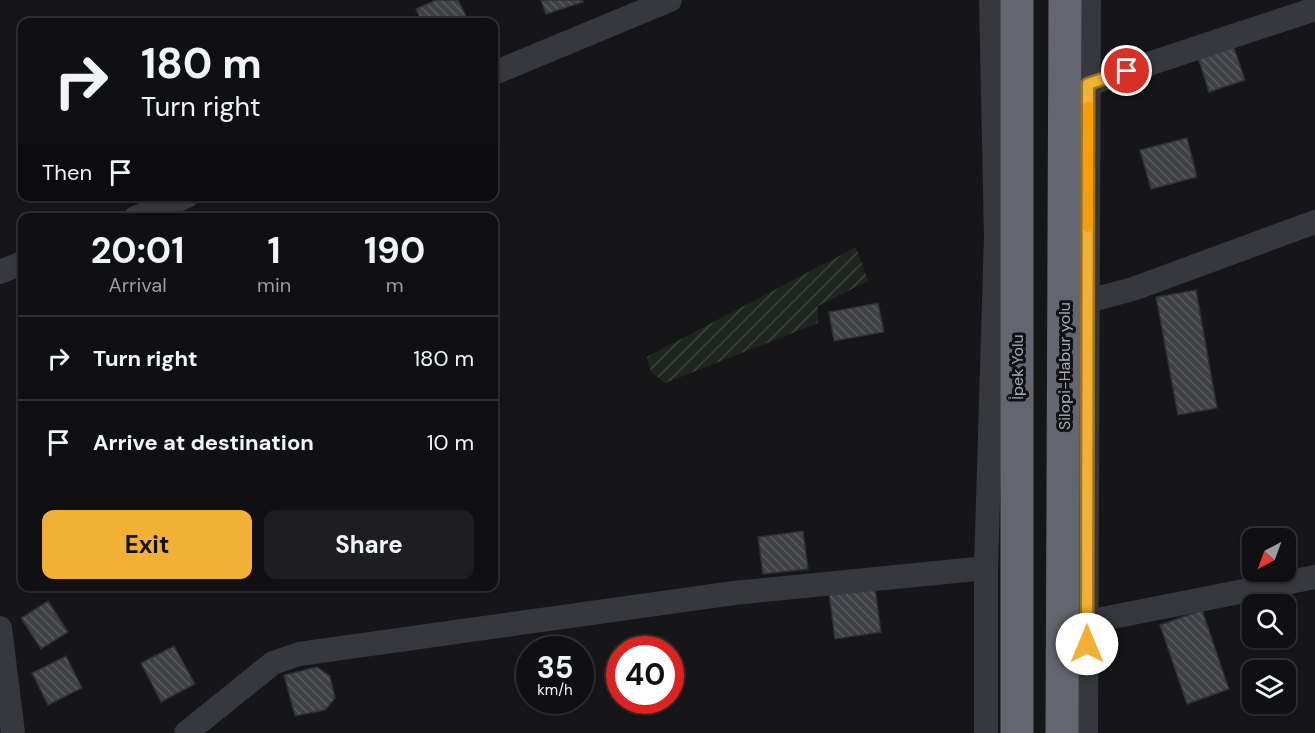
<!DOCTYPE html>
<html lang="en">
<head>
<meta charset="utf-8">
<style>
	:root { --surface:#101012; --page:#1e1e20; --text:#f1f3f6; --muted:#9c9d9f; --line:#303032; --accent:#f2b134 }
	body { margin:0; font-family:"DM Sans",sans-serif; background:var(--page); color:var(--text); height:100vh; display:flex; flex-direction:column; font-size:22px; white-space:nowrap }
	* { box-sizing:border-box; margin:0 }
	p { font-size:20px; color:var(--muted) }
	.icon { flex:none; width:33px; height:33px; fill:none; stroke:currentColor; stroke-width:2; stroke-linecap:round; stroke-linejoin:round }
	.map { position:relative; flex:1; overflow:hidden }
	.details { position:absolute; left:18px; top:213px; width:480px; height:378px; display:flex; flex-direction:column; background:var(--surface); border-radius:12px; box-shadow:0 2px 4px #0004,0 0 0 2px var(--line) }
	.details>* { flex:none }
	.guide { position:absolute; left:18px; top:18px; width:480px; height:183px; border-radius:12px; box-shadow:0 2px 4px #0004,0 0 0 2px var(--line); background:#101012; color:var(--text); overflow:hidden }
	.needle { width:39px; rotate:221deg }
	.controls { position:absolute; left:1242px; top:528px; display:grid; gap:12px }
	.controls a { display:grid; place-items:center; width:54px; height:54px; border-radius:12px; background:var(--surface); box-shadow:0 2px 4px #0004,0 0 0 2px var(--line); font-size:30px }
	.speed { position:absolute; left:516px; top:636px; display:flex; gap:12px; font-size:30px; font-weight:700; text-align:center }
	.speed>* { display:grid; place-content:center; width:78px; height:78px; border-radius:50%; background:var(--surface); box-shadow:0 2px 4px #0004,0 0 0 2px var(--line); line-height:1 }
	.speed small { font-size:15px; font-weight:400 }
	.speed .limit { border:9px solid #d22; background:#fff; color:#111 }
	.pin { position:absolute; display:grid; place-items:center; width:51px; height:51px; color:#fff; margin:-26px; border:3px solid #fff; border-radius:50%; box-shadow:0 2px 6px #0007 }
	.me { position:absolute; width:66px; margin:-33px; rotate:0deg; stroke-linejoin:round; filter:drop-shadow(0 0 4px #0008) }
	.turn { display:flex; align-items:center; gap:21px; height:126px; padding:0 24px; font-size:27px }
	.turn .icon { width:78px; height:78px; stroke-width:2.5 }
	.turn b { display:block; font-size:42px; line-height:51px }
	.then { display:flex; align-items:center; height:57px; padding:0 24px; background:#0003; gap:12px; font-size:22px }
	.eta { display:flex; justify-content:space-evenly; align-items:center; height:102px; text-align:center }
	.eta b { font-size:36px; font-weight:700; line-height:42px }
	.cta { display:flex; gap:12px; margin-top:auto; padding:12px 24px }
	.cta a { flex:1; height:69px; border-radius:12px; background:var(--accent); color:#111; font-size:24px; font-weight:700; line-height:69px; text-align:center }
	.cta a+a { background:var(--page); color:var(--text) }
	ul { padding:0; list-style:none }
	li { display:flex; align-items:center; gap:18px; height:84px; padding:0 24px; border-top:2px solid var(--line) }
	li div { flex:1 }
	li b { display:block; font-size:22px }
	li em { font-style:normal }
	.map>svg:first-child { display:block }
</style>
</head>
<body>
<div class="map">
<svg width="1315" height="733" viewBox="0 0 1315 733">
	<defs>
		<pattern id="garden-furrows" width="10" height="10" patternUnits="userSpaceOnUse" patternTransform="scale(1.5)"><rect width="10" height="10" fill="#1e261f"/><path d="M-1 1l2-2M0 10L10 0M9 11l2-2" fill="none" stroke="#3c433d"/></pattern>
		<pattern id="building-back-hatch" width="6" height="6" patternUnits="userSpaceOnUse" patternTransform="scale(1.5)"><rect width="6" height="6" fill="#404145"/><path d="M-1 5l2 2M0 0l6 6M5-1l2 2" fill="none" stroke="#595a5e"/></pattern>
	</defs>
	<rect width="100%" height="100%" fill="#161618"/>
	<polygon fill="url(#garden-furrows)" points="856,247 868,281 818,306 818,323 665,383 651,372 647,357"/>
	<g fill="url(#building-back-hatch)" stroke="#303034" stroke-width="1.5">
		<polygon points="436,0 458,0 469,22 422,22 416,9"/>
		<polygon points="541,0 582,0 583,2 546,14"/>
		<polygon points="1232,42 1245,80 1209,92 1197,54"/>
		<polygon points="1187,138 1197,177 1151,189 1140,150"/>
		<polygon points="1196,290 1217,408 1178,415 1156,297"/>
		<polygon points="878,303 884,332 834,341 829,312"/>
		<polygon points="803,531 808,569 763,574 758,537"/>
		<polygon points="875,588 881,632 835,639 829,594"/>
		<polygon points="48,601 68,632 41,649 21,618"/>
		<polygon points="1202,610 1229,689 1187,704 1160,625"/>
		<polygon points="174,646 195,684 161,702 141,663"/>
		<polygon points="66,656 82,688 48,705 32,673"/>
		<polygon points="317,667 330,676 335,698 325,710 295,716 284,675"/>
	</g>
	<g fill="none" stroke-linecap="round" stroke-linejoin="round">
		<g stroke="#37383d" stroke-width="24">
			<polyline points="494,73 670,0"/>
			<polyline points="1088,84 1315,9"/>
			<polyline points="135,218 187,196"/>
			<polyline points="0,272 22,263"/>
			<polyline points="1088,301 1133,289 1315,222"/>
			<polyline points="1087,622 1315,577"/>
			<polyline points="0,628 13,733"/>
			<polyline points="186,733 273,663 299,654 734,593 986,568"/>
			<polyline points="986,733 986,568 996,236 991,0"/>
			<polyline points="1086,733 1089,0"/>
		</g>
		<g stroke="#63666e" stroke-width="33">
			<polyline points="1017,733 1017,0"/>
			<polyline points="1062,733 1065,0"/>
		</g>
	</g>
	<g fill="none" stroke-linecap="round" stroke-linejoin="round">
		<defs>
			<polyline id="route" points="1087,644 1088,84 1127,71"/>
		</defs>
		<use href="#route" stroke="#9d7322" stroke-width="15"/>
		<use href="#route" stroke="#f2b134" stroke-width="10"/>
		<polyline stroke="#f59e0b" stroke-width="10" points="1088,227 1088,107"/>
	</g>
	<g text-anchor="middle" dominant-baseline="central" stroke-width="6" stroke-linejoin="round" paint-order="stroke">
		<g font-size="16" fill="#a8adb8" stroke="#111113">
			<text transform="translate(1064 366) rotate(-90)">Silopi-Habur yolu</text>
			<text transform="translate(1017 367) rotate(-90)">İpek Yolu</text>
		</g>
	</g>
</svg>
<div class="controls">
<a><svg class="needle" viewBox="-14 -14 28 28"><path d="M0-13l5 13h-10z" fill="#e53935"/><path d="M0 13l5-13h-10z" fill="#9c9d9f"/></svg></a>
<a><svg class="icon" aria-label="search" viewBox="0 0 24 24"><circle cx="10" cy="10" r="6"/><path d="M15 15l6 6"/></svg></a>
<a><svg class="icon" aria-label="layers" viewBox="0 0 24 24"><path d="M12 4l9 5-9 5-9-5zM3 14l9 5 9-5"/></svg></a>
</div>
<div class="speed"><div>35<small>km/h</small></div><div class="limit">40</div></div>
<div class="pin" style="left:1127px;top:71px;background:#d93025"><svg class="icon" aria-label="arrive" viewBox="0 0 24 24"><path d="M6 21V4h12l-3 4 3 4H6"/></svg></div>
<svg class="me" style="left:1087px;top:644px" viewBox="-20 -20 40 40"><circle r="19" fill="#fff"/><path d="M0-13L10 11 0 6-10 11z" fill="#f2b134"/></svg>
<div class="guide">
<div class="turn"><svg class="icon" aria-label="right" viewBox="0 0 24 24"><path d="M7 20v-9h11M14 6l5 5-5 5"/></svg><div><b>180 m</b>Turn right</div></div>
<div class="then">Then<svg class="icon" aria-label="arrive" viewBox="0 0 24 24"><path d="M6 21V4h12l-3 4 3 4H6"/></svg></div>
</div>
<section class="details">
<div class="eta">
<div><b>20:01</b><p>Arrival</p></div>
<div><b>1</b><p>min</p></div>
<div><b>190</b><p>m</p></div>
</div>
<ul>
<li><svg class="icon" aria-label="right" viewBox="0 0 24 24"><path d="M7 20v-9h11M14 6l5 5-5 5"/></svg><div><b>Turn right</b></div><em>180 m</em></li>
<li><svg class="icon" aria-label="arrive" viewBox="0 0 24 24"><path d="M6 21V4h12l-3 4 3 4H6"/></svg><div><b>Arrive at destination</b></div><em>10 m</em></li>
</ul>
<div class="cta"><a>Exit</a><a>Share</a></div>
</section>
</div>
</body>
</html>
